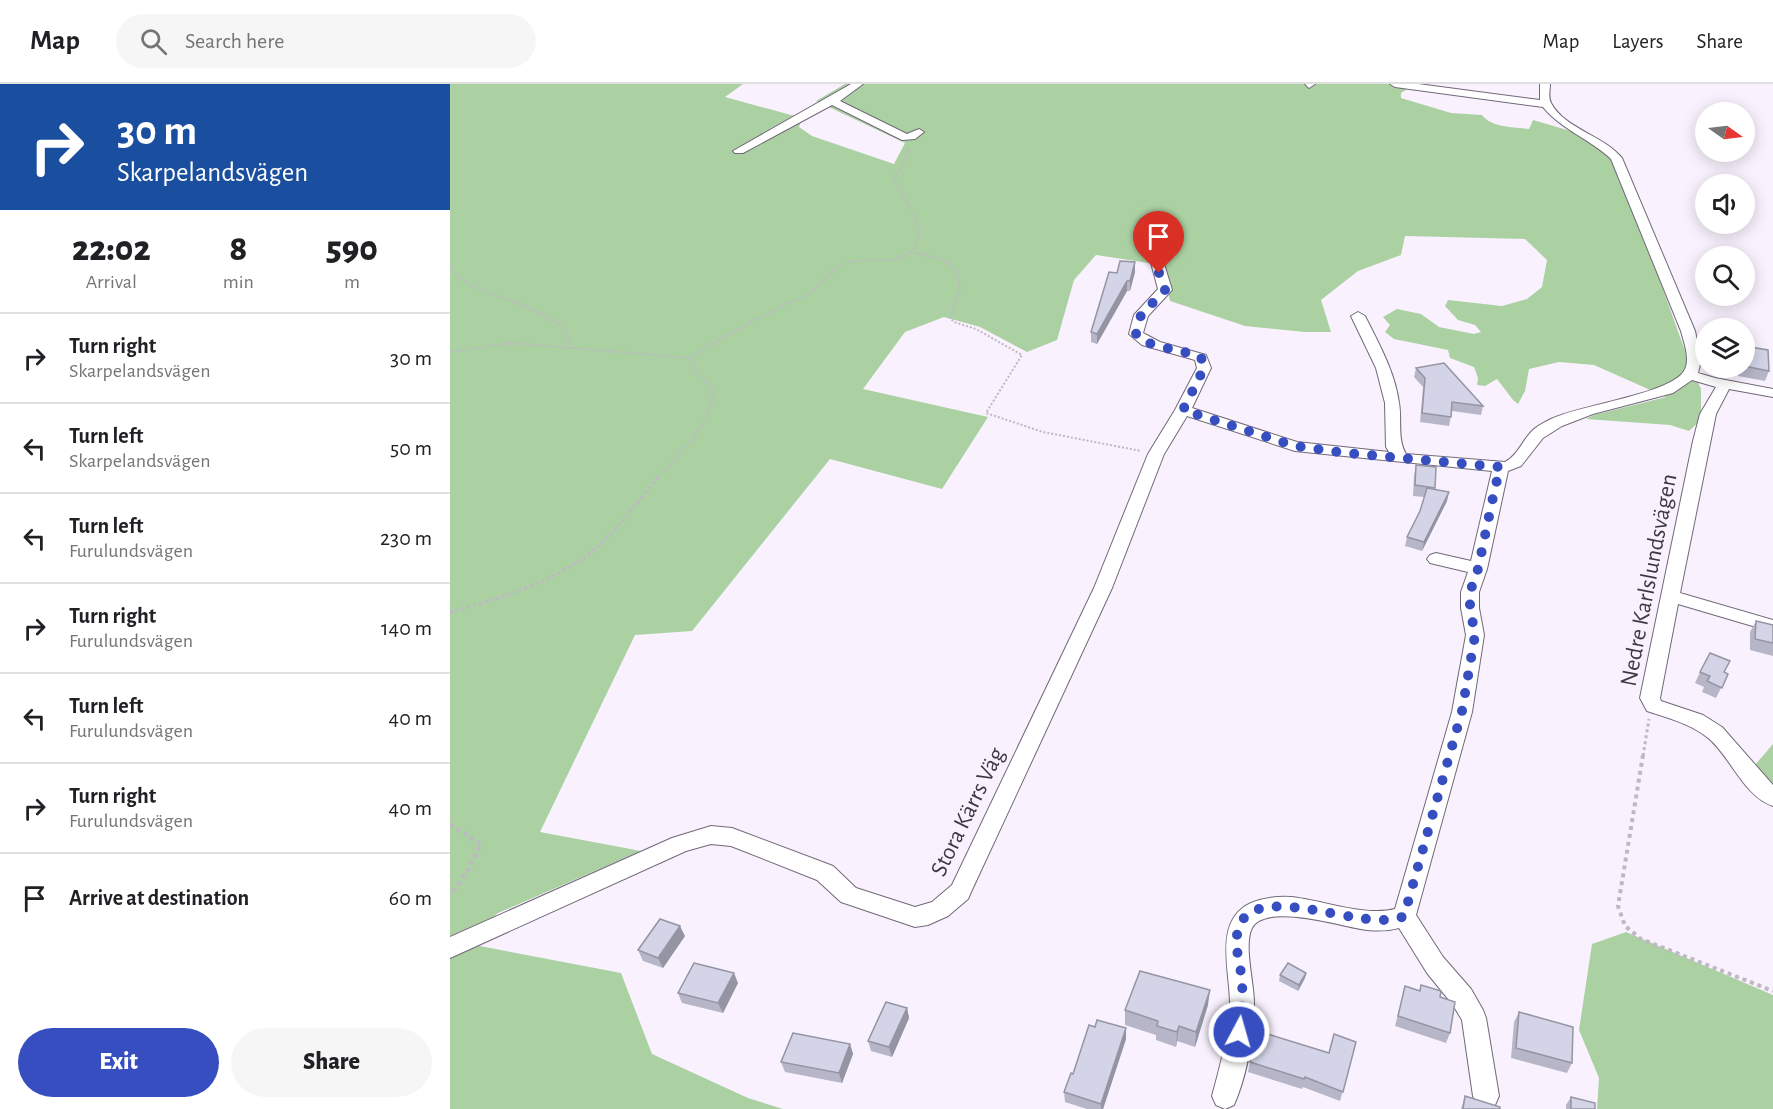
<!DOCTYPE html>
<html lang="en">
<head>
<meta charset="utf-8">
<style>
	:root { --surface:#fff; --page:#f6f6f6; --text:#202124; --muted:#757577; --line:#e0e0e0; --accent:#374ec1 }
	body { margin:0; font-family:"Alegreya Sans",sans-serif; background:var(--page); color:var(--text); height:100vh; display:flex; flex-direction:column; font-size:22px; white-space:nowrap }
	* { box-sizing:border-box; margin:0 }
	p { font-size:20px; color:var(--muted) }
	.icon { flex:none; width:33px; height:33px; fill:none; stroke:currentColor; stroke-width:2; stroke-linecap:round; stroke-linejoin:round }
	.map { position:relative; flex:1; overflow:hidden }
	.side { display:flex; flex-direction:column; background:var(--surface); width:450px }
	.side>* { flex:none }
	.top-card { background:#1a4fa0; color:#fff; overflow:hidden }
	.needle { width:39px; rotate:104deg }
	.fabs { position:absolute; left:1245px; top:18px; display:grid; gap:12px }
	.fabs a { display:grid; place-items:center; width:60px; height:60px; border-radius:50%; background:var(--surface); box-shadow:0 3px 15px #0003; font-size:30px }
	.pin { position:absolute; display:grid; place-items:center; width:51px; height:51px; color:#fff; margin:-62px -26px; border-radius:50% 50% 50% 0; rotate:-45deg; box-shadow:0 0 6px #0007 }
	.pin .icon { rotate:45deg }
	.me { position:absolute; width:66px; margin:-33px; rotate:6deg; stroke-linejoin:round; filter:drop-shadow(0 0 4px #0008) }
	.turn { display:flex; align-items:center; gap:21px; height:126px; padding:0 18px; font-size:27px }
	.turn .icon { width:78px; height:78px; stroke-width:2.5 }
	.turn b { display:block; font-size:42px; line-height:51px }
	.eta { display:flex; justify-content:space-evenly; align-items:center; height:102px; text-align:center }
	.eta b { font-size:36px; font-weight:800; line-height:42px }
	.primary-button { display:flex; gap:12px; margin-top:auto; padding:12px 18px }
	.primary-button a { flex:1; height:69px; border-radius:36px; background:var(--accent); color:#fff; font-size:24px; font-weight:800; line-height:69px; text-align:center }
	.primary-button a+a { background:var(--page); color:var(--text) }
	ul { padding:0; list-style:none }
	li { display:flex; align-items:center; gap:18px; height:90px; padding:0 18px; border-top:2px solid var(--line) }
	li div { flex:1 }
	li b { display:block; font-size:22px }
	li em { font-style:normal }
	header { display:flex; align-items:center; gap:36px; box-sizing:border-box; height:84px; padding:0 30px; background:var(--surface); border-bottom:2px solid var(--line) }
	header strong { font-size:28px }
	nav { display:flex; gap:33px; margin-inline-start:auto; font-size:21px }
	.search { width:420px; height:54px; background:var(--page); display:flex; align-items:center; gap:15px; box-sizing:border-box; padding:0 21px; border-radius:33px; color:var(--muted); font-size:22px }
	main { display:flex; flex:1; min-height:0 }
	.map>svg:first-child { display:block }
</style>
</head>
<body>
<header>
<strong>Map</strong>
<div class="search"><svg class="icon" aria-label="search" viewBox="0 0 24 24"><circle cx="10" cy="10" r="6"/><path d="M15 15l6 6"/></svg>Search here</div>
<nav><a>Map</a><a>Layers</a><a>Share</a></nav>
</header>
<main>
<section class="side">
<div class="top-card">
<div class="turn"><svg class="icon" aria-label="right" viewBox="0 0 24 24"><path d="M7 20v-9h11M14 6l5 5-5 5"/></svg><div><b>30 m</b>Skarpelandsvägen</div></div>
</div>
<div class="eta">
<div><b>22:02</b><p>Arrival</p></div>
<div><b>8</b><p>min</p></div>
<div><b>590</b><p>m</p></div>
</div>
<ul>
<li><svg class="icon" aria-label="right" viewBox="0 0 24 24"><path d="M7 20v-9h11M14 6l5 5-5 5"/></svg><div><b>Turn right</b><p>Skarpelandsvägen</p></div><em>30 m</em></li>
<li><svg class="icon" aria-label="left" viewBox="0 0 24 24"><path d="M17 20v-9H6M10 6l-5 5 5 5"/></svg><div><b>Turn left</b><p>Skarpelandsvägen</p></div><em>50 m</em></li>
<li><svg class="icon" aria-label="left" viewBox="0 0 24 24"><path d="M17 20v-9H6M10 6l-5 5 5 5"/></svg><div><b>Turn left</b><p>Furulundsvägen</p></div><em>230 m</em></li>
<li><svg class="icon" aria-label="right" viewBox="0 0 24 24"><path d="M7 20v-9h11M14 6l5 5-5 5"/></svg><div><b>Turn right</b><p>Furulundsvägen</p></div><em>140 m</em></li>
<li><svg class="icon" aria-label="left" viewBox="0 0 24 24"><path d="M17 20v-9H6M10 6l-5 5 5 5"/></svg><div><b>Turn left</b><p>Furulundsvägen</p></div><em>40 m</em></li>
<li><svg class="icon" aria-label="right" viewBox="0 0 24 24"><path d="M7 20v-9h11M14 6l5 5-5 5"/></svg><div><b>Turn right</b><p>Furulundsvägen</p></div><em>40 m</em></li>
<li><svg class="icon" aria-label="arrive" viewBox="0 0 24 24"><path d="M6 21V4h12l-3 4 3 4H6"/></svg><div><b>Arrive at destination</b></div><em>60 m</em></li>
</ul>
<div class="primary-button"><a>Exit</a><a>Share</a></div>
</section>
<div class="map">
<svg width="1323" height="1025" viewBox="0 0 1323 1025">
	<rect width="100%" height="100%" fill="#f9f2fe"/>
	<g fill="#abd1a3">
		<path d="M0,0H293L275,13L352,34L349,43L362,52L444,80L455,59L366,17L395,0H959L956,6L951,9V14L1001,29L1032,31C1042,44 1064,43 1079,45L1083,36L1124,48L1142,57L1165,78L1168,95L1189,138L1240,281L1251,305V336L1239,347L1220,341L1136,335L1144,331L1216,313L1144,281L1109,278L1079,285L1075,307L1068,320L1063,316L1047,295L1035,302L1027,301L1028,294L1024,283L1000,274L998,266L944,255L935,248L940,241L933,233L947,225L971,230L989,243L1024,250L1031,248L1025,241L1008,236L995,222L998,216L1052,222L1077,215L1092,203L1097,176L1075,155L955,152L951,171L908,187L871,216L881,248H855L795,242L720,217L712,181L646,171L624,196L607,256L577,268L530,243L494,233L455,248L413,305L538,333L492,405L380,375L242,547L185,551L90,748L191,767L48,829L14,859L171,889L202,970L298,1014L333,1025H0Z"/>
		<polygon points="1323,660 1323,700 1305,681"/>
		<polygon points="1176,848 1323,911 1323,1025 1147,1025 1149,994 1129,946 1142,860"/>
	</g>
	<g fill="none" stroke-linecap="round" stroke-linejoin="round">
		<defs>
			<g id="minor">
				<polygon points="401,0 413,0 390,17 457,50 469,45 474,48 465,55 452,56 382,21 293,69 285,69 283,67"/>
				<polygon points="855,0 865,0 859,4"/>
				<path d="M940,0H968L1090,16V0H1100C1100,6 1098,13 1101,19C1115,45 1153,51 1172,74L1245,247L1251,276L1248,289L1265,294L1323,305V313L1279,305L1266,330L1230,509L1323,536V548L1228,520L1210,614L1211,617L1253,631L1272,643L1323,701V722C1293,712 1280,671 1257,653C1239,639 1217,634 1197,627L1190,614L1243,357L1250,330L1266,303L1242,296L1223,309L1143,330L1112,342L1093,354L1071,382L1058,387L1037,485L1029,508V524L1034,551L1022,628L966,831L993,873L1021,905L1033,926L1036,934L1049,1012L1045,1021L1036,1025L1027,1021L1023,1012L1012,936L1003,921L977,889L949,844C938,847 928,847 917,846C893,843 816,818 802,844C793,862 805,901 804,922C803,954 797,991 784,1021L775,1025L766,1021L762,1012C770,983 778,953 780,923C781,889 762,837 801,819C814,814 827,812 841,813C872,816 915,833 945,825L1002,628L1016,551L1011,524V508L1018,488L980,479L977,475L980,471L986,469L1021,477L1042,387L845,367L737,332L714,370L662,504L521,808L518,815L498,832L478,841L465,843L391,818L367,796L281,762L261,760L236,767L0,874V853L222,754L261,742L282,744L383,782L406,804L465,823L482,818L502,801L644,504L698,370L725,326L747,284L745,276L692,261L679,250L684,231L708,205L696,160L698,157H706L708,160L722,206L698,232L693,249L710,258L756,271L761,284L742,324L847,358L939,368L936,363L935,319L926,284L901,232L908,228L915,232C929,260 945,288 949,319C952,335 947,355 956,370L1055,378C1068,371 1072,357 1082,347C1087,342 1095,338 1101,335C1130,321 1220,310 1234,287C1241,276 1234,259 1231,247L1161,75C1140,55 1112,46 1093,23L945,3Z"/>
			</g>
		</defs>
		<use href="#minor" stroke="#726879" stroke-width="2"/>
		<g stroke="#beb8c3" stroke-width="2" stroke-dasharray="2 2" stroke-linecap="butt">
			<polyline points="459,168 492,175 506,186 510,207 500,234 504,238 526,245 572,271 536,329 593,348 691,367"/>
			<path d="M0,183C7,202 57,214 75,222C88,228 100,235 113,242L122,264L240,274"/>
			<polyline points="0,268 61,259 122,264"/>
			<path d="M208,394C231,368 258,342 265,307L246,288L241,274C271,253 304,236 337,220C345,216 354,213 361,208C374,200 381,183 396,179C417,172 456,185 467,159C474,143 452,110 444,96L460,65"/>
		</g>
		<g stroke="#beb8c3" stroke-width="3" stroke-dasharray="3 3" stroke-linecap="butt">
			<path d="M0,528C50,514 105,499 146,464C169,444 189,415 209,392"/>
			<polyline points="1193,672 1199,635"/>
		</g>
		<g stroke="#beb8c3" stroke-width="4" stroke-dasharray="4 4" stroke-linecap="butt">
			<polyline points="1193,671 1168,822 1175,842 1191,855 1323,907"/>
			<polyline points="0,740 31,760 17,788 0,811"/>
		</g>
		<use href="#minor" fill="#fff" fill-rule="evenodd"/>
	</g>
	<g fill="#b6b6c8">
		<polygon points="685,188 680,207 677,207 647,260 641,258 641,248 667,189"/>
		<polygon points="1294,262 1319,287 1315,297 1288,292 1288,284 1294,284"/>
		<polygon points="966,284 1033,322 1031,331 1002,327 999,342 970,338 973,303 964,293"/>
		<polygon points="966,381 985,404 985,405 997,417 972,467 955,462 957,453 970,427 974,413 963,412 964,392"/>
		<polygon points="1306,537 1323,541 1323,572 1300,566 1300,548"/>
		<polygon points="1250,588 1275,589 1278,590 1266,614 1252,608 1254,603 1245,599"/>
		<polygon points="235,852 213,884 193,877 188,866"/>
		<polygon points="856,889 855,894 848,907 829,897 830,891"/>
		<polygon points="288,899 273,929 232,919 228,909"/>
		<polygon points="971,901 990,913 1000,949 996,959 945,942 955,902 969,907"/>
		<polygon points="758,921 745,963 727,957 726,963 706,956 706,951 675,941 675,926"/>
		<polygon points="457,924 459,934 442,973 421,967 418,957"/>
		<polygon points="1069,928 1122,979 1117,989 1061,974 1064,938"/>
		<polygon points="645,943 676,944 676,955 653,1025 637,1025 615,1018 614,1008"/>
		<polygon points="906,958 890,1017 853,1003 852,1005 798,988 800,978 879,969"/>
		<polygon points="400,960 403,970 392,999 335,988 331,978"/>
		<polygon points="1015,1012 1050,1025 1011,1025"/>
		<polygon points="1121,1013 1145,1025 1116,1025 1116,1021"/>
	</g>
	<g fill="#9494a3">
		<polygon points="685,178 685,188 680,207 680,197"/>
		<polygon points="677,197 677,207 647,260 647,250"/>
		<polygon points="999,408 997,417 972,467 974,458"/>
		<polygon points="230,842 235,852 213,884 208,874"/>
		<polygon points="284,889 288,899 273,929 268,919"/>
		<polygon points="856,889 855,894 848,907 849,901"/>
		<polygon points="760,906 758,921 745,963 746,948"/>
		<polygon points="457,924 459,934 442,973 439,963"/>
		<polygon points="729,942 727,957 726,963 727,948"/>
		<polygon points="676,944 676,955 653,1025 651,1025 651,1020"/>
		<polygon points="400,960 403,970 392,999 389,989"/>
	</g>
	<g fill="#d4d4e9" stroke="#9494a3" stroke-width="1.5">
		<polygon points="670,177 685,178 680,197 677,197 647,250 641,248 659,188 667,189"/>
		<polygon points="1294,262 1318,266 1319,287 1294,282"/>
		<polygon points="994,279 1033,322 1002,318 1001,333 972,329 975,294 966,284"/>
		<polygon points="966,381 986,383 985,404 965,401"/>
		<polygon points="977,404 999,408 974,458 957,453 970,427"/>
		<polygon points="1306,537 1323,541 1323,559 1305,555"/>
		<polygon points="1260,569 1280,577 1274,588 1278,590 1272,604 1257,597 1260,592 1250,588"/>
		<polygon points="210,835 230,842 208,874 188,866"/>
		<polygon points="244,879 284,889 268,919 228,909"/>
		<polygon points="838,879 856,889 849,901 830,891"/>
		<polygon points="690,887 760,906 746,948 729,942 727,948 707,942 708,937 675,926"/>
		<polygon points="971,901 991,907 990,913 1005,918 1000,949 948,932 955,902 970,907"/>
		<polygon points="436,918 457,924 439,963 418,957"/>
		<polygon points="1069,928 1123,943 1122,979 1066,964"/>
		<polygon points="647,936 676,944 651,1020 614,1008 621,989 623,990 639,941 645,943"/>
		<polygon points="808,947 879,969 884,950 906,958 893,1008 855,993 854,995 800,978"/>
		<polygon points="343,949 400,960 389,989 331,978"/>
		<polygon points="1015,1012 1050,1023 1050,1025 1013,1025"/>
		<polygon points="1121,1013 1145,1019 1145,1025 1121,1025"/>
	</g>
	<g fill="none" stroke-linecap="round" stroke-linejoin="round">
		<path stroke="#374ec1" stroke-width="10" stroke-dasharray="0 18" d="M709,189L715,206L691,231L686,250C693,263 735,266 751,273L754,284L733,326L845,362L896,369L1050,383V391L1046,399L1028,485L1020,508V524L1025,551L1012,627L954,832C917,852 795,788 787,851C785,866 791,883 792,897C793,914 791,931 789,948"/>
	</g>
	<g text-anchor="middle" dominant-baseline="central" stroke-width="4.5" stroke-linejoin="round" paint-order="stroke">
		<g font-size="24" fill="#3e3941" stroke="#f9f2fe">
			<text transform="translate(1199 496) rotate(-79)">Nedre Karlslundsvägen</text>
			<text transform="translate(518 728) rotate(-64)">Stora Kärrs Väg</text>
		</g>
	</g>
</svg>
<div class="fabs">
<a><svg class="needle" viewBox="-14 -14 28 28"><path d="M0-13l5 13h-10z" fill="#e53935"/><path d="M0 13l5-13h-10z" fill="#757577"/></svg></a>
<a><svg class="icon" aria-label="sound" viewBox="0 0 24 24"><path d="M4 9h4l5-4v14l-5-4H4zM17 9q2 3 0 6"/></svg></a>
<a><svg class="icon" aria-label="search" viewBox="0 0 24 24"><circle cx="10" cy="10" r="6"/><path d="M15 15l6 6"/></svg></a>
<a><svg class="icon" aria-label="layers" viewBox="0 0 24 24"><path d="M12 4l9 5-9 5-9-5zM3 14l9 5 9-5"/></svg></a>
</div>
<div class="pin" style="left:709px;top:189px;background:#d93025"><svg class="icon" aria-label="arrive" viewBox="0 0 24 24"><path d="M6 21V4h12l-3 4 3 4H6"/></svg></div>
<svg class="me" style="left:789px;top:948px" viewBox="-20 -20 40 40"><circle r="17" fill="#374ec1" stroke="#fff" stroke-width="3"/><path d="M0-11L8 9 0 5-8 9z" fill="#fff"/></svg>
</div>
</main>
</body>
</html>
